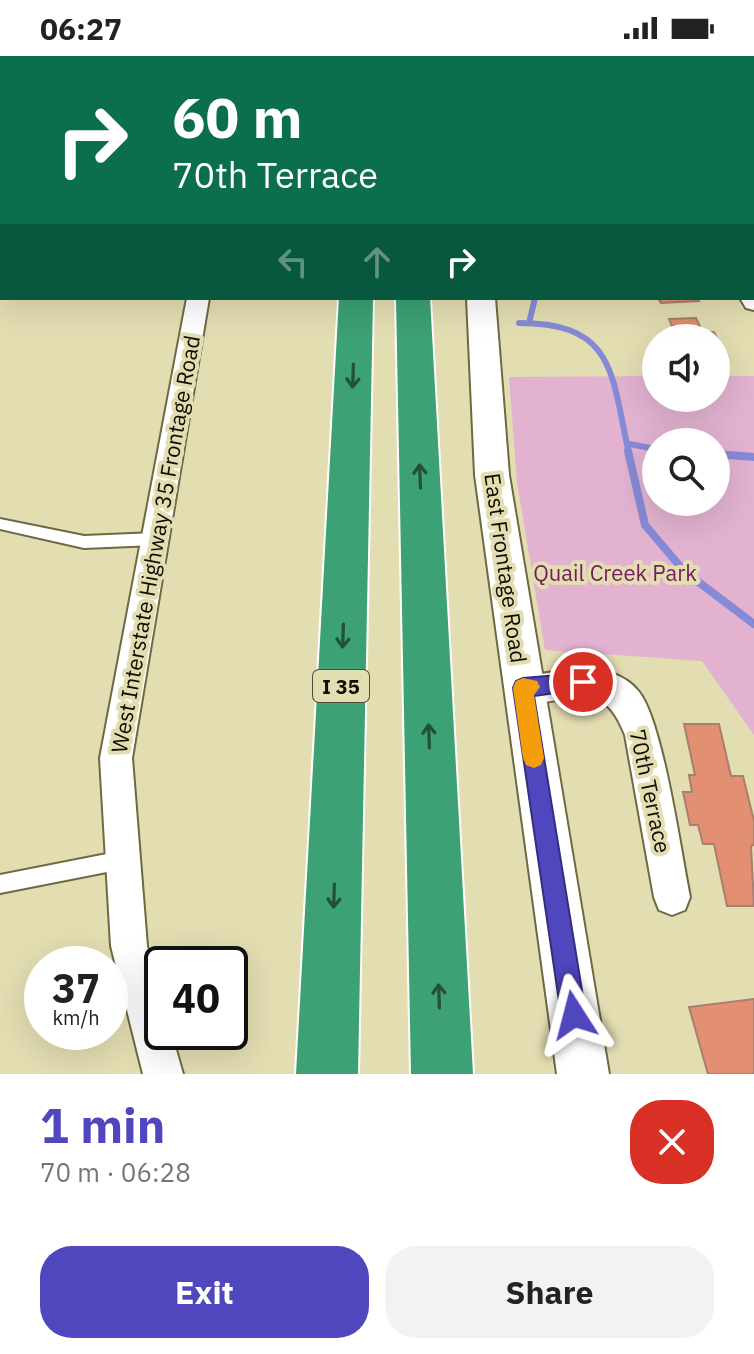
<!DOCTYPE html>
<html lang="en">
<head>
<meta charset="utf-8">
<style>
	:root { --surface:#fff; --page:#f2f2f2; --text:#222; --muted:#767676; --accent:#5046be }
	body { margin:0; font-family:"IBM Plex Sans",sans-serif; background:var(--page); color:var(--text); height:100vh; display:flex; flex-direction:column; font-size:30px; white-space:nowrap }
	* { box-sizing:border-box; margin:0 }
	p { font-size:26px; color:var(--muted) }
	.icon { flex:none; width:44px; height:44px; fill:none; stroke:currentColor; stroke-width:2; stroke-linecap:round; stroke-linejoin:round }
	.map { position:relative; height:1018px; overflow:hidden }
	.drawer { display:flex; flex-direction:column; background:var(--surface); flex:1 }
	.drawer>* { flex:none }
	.hud { position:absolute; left:0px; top:0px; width:754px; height:244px; box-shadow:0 8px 32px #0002; background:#0b6e4f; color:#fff; overflow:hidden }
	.buttons { position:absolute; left:642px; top:268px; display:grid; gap:16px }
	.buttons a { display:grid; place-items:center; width:88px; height:88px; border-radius:50%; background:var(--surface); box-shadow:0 8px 32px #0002; font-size:40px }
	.speed { position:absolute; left:24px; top:890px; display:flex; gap:16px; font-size:40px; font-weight:700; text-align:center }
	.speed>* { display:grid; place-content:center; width:104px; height:104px; border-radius:50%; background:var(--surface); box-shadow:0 8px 32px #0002; line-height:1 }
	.speed small { font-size:20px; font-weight:400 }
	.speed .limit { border:4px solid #111; border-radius:12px; background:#fff; color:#111 }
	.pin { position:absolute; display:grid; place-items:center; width:68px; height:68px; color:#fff; margin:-34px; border:4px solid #fff; border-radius:50%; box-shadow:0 2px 8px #0007 }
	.me { position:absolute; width:88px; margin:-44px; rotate:351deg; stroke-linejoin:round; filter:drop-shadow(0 0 6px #0008) }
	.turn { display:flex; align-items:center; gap:28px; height:168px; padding:0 40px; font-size:36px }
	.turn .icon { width:104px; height:104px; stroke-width:2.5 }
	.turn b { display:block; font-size:56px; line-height:68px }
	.lanes { display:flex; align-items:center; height:76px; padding:0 40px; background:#0003; justify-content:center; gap:40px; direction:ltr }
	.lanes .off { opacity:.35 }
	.round { display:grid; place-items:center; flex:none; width:84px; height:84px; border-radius:32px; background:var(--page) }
	.head { display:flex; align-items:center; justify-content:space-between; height:136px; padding:0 40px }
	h1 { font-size:48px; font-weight:700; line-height:60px; color:var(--accent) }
	.cta { display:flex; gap:16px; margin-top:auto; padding:16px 40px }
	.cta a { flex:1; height:92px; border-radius:32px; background:var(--accent); color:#fff; font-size:32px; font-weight:700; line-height:92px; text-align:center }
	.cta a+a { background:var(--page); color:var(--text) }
	.status { display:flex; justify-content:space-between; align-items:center; height:56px; padding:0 40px; background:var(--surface); direction:ltr }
	.status svg { height:22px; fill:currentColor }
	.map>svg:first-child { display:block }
</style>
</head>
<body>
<div class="status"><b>06:27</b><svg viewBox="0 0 49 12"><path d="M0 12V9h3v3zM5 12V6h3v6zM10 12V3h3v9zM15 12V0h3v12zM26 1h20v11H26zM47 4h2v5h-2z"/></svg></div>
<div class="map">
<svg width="754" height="1018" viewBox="0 0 754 1018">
	<rect width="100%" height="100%" fill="#e3ddb2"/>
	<path fill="#e2b2d0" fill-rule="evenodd" d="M656,320V342H716V320H754V679L702,605L545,594L517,426L509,321ZM656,386H716V446H656Z"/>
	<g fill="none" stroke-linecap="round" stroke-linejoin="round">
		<g stroke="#868ad5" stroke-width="6">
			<path d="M519,267C617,267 611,320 629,397"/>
			<polyline points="529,267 535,242"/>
			<polyline points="629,388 656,393"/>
		</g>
		<g stroke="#868ad5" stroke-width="8">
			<polyline points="628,395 645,469 684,515 754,568"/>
			<polyline points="716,398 754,401"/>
		</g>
	</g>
	<g fill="#e38f71" stroke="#a87f70" stroke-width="2">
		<polygon points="658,242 697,242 699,245 661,247"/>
		<polygon points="696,262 703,277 714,276 723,295 716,296 716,282 677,282 669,263"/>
		<polygon points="684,668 719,668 731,720 743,720 754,765 754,789 751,790 754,850 727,850 714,788 703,788 698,769 690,769 683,736 692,736 689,719 695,719"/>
		<polygon points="754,943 754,1018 708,1018 689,951"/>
	</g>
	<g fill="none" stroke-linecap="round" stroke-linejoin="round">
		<defs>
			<g id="service">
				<rect x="28" y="0" width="8" height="2"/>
				<rect x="74" y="0" width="8" height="2"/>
				<rect x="0" y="26" width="2" height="6"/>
				<polygon points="0,102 2,103 2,109 0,108"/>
				<polygon points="2,126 2,136 0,137 0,127"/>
				<rect x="0" y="185" width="2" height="6"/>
				<polygon points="0,463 84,480 155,477 160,479 162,483 160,487 155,489 84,492 0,473"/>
				<polygon points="122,795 128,798 131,804 128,810 122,813 0,837 0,819"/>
			</g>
			<g id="minor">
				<polygon points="752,29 754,29 752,40"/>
				<rect x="0" y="65" width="2" height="10"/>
				<rect x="752" y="167" width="2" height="12"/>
				<polygon points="752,235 754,236 754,254 746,252 740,242 752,242"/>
				<polygon points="187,242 209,242 132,702 147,890 162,943 162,976 171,976 183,1018 143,1018 111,890 100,702"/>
				<path d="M583,612C604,614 625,618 639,636C663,666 681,797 690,841L685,854L672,859L659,854L654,841L625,679C597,607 560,661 512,642L508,632L512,622Z"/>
			</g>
			<g id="tertiary">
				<rect x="456" y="0" width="20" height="2"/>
				<polygon points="467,242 495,242 509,419 609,1018 557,1018 475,419"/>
			</g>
			<g id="motorway">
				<rect x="351" y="0" width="26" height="2"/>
				<rect x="392" y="0" width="26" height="2"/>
				<polygon points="339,242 373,242 358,1018 296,1018"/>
				<polygon points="396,242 430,242 473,1018 411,1018"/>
			</g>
		</defs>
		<use href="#service" stroke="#6f6943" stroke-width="4"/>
		<use href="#minor" stroke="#6f6943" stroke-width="4"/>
		<use href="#tertiary" stroke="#6f6943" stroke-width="4"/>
		<use href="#motorway" stroke="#fff" stroke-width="4"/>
		<use href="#service" fill="#fff" fill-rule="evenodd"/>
		<use href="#minor" fill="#fff" fill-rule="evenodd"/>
		<use href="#tertiary" fill="#fff" fill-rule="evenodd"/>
		<use href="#motorway" fill="#3ca174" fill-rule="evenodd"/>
	</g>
	<defs><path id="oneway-shaft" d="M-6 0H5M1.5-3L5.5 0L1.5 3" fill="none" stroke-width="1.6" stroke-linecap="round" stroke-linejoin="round" transform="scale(2)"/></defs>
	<g stroke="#245035">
		<use href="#oneway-shaft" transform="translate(353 320) rotate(92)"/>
		<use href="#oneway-shaft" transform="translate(420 420) rotate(-92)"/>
		<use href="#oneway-shaft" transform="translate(343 580) rotate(92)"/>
		<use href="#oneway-shaft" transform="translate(429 680) rotate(-92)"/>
		<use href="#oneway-shaft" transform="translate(334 840) rotate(92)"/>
		<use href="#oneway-shaft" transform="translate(439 940) rotate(-92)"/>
	</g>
	<polygon fill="#5046be" stroke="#342e7c" stroke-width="2" points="583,617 590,620 593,626 590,632 534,640 586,959 583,967 574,971 565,967 561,959 513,632 516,625 523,622"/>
	<polygon fill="#f59e0b" points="523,622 537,625 540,631 534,639 544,702 541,709 534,712 526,709 523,702 513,632 516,625"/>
	<g text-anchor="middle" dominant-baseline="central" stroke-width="8" stroke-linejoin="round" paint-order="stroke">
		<rect fill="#e3ddb2" stroke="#4f4c37" stroke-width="2" x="313" y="614" width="56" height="32" rx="6"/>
		<g font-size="20" font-weight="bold" fill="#100e02">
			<text x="341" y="630">I 35</text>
		</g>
		<g font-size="22" fill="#100e02" stroke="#e3ddb2">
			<text transform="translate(155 488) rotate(-80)">West Interstate Highway 35 Frontage Road</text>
			<text transform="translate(506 512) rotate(82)">East Frontage Road</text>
			<text transform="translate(651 735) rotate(78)">70th Terrace</text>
		</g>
		<g font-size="22" fill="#731b5c" stroke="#e3ddb2">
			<text x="615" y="516">Quail Creek Park</text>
		</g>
	</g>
</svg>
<div class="buttons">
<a><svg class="icon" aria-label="sound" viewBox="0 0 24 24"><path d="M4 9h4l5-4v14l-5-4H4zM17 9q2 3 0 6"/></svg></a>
<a><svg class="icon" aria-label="search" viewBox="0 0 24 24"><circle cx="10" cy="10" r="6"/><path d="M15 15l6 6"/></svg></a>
</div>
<div class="speed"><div>37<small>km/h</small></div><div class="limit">40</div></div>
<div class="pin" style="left:583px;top:626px;background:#d93025"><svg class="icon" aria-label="arrive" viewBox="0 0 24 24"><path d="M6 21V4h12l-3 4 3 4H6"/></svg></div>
<svg class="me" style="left:574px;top:959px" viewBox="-20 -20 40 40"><path d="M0-17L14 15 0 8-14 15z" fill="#5046be" stroke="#fff" stroke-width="4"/></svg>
<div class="hud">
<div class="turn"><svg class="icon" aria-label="right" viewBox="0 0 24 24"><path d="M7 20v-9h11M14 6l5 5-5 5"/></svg><div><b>60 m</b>70th Terrace</div></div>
<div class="lanes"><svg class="icon off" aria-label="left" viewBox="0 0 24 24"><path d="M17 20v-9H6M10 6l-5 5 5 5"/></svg><svg class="icon off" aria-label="ahead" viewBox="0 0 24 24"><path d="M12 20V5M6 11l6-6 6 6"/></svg><svg class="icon" aria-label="right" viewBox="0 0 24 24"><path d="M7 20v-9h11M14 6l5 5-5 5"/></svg></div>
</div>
</div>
<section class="drawer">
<div class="head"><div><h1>1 min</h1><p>70 m · 06:28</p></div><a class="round" style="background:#d93025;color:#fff"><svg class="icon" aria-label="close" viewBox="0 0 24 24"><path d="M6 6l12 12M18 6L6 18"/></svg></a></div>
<div class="cta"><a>Exit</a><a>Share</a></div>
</section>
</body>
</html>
